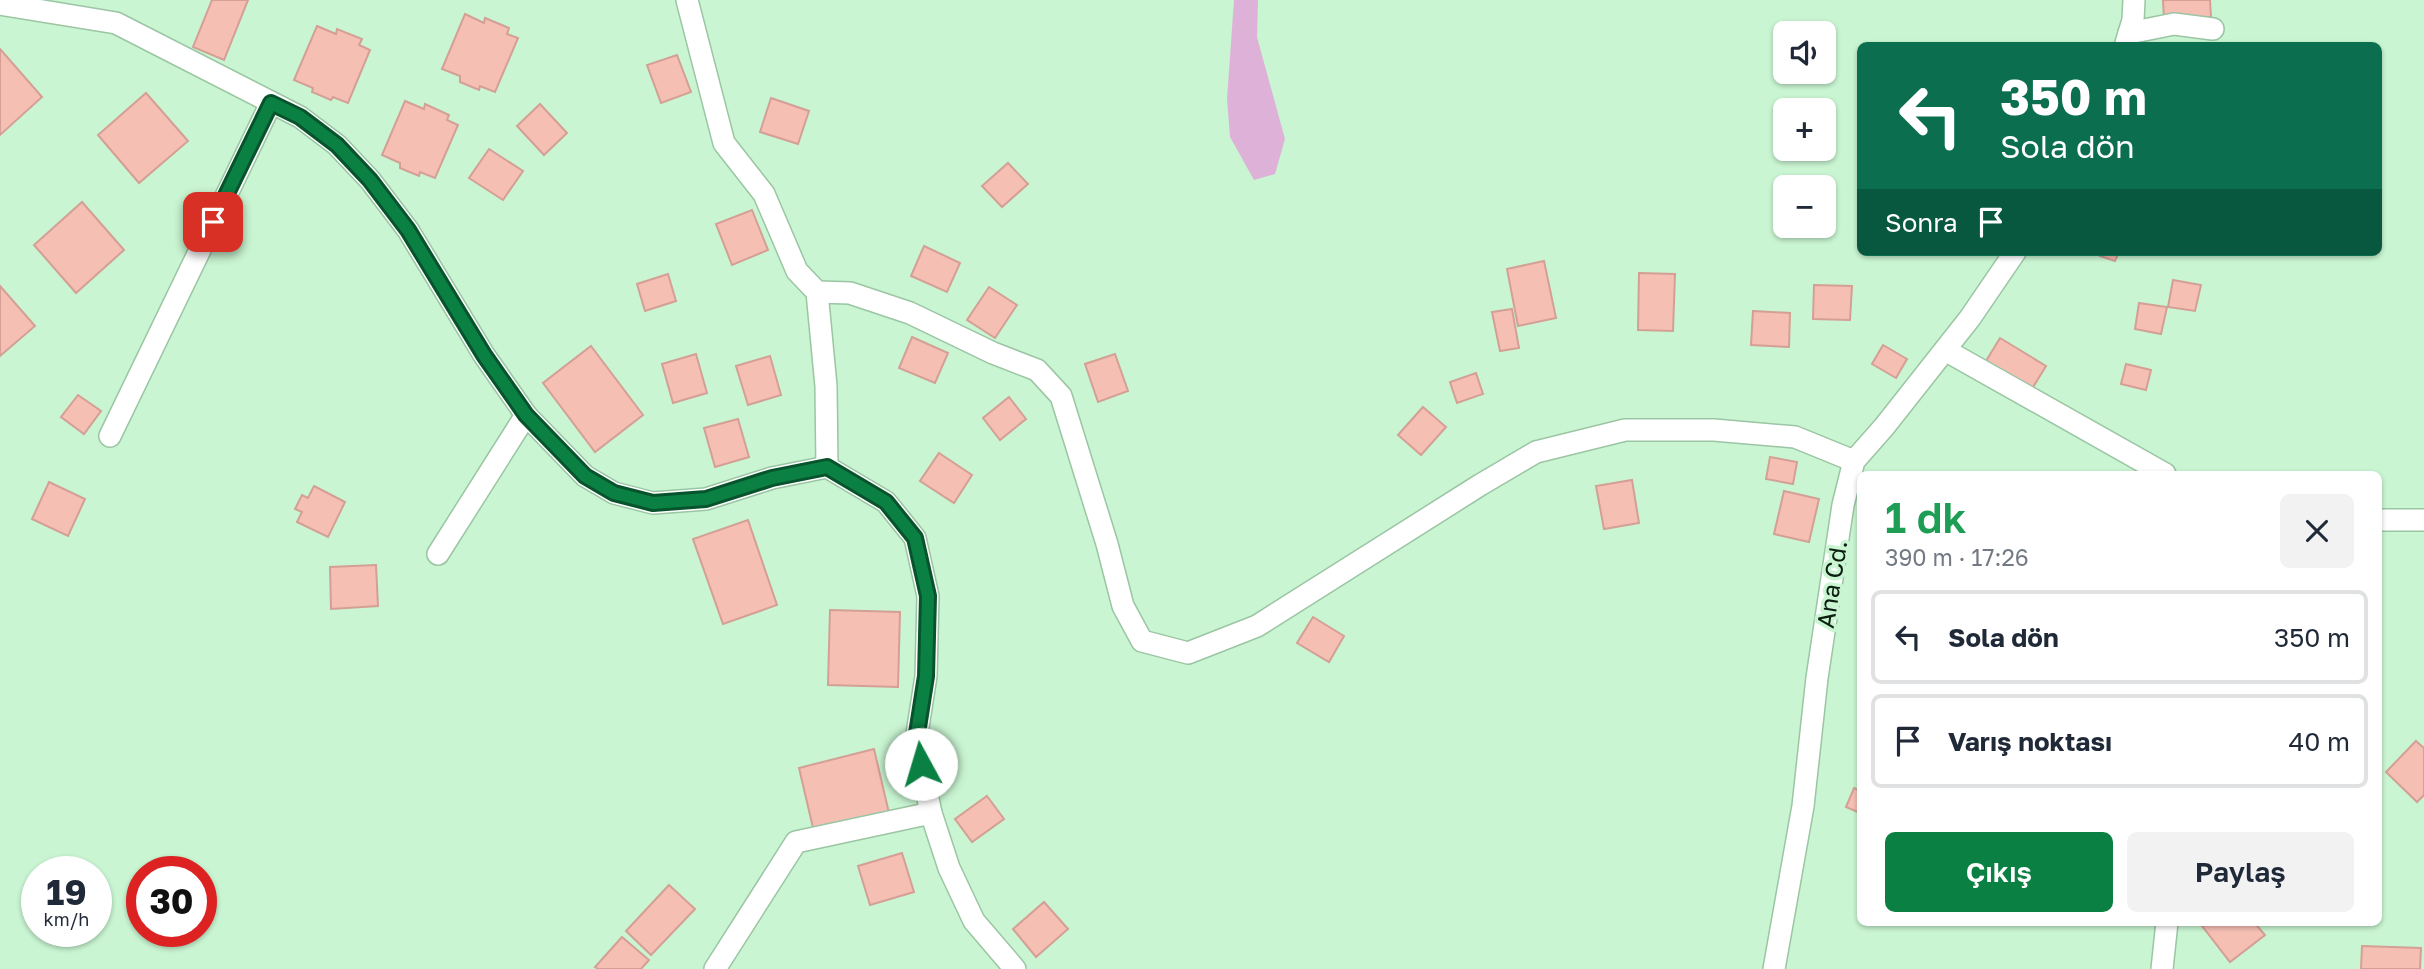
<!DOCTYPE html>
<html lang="tr">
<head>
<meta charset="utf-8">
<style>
	:root { --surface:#fff; --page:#f2f2f3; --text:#1f2937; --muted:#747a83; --line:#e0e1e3; --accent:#0b8043 }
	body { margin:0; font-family:"Golos Text",sans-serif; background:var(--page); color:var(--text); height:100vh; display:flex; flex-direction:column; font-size:26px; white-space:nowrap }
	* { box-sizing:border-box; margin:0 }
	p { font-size:23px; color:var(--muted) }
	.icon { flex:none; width:38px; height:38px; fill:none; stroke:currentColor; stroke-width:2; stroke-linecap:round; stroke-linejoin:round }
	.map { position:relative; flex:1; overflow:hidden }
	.sheet { position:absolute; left:1857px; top:471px; width:525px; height:455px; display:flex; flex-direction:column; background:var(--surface); border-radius:10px; box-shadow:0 2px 5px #0004 }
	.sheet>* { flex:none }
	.banner { position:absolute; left:1857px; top:42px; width:525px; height:214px; border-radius:10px; box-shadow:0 2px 5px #0004; background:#0b6e4f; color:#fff; overflow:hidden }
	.buttons { position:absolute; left:1773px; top:21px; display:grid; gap:14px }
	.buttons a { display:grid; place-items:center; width:63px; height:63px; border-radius:10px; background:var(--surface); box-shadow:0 2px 5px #0004; font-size:35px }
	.speed { position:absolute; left:21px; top:856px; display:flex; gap:14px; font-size:35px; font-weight:700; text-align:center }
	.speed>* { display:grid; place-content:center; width:91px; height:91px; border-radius:50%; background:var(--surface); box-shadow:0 2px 5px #0004; line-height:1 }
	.speed small { font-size:18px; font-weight:400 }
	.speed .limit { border:10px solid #d22; background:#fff; color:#111 }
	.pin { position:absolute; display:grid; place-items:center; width:60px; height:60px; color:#fff; margin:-30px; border-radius:14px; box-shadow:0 4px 10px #0006 }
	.me { position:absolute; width:77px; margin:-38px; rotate:354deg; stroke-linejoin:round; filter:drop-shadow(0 0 5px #0008) }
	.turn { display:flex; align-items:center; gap:24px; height:147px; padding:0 28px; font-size:32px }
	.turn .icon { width:91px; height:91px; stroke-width:2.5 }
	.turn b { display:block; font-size:49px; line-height:60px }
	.then { display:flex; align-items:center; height:66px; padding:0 28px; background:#0003; gap:14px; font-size:26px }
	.round { display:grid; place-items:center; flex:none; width:74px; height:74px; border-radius:10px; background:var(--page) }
	.head { display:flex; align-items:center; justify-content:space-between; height:119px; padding:0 28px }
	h1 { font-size:42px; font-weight:600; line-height:52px; color:#1e9e55 }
	.cta { display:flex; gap:14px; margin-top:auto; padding:14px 28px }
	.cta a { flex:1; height:80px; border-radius:10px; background:var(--accent); color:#fff; font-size:28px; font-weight:600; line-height:80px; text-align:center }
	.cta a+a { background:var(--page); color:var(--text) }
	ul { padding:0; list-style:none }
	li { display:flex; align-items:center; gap:21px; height:94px; margin:0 14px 10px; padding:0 14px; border:4px solid var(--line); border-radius:10px }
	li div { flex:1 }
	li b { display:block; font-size:26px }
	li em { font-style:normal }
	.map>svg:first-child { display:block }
</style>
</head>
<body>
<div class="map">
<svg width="2424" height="969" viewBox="0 0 2424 969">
	<rect width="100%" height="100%" fill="#c9f5d2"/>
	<polygon fill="#deb2d8" points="1234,0 1258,0 1257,37 1285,139 1275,174 1254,180 1230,137 1227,99"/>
	<g fill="#f6bfb4" stroke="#d49f95" stroke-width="2">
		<polygon points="212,0 248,0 224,60 193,47"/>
		<polygon points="2163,0 2210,0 2211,17 2164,20"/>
		<polygon points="465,14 484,23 485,18 509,28 507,34 518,38 495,92 480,86 479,90 460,82 460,76 442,69"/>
		<polygon points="317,26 336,34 337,29 362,39 359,45 370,50 348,103 333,97 331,100 312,92 313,88 294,80"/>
		<polygon points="0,49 42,97 0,135"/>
		<polygon points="677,55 691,92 661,103 647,65"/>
		<polygon points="146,93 188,141 139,183 98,135"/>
		<polygon points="771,98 809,111 798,144 760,132"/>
		<polygon points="405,101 424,109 425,104 449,115 447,120 458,125 435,178 420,172 419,176 400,168 400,163 382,155"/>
		<polygon points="540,104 567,133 544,155 517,126"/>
		<polygon points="489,149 523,171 503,200 469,178"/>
		<polygon points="1008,163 1028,184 1002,207 982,186"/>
		<polygon points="82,202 124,250 76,293 34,245"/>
		<polygon points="752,210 768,250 732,265 716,224"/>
		<polygon points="924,246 960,263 947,292 911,276"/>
		<polygon points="2101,252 2119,252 2115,261 2100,256"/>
		<polygon points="1544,261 1556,318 1518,326 1507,269"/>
		<polygon points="1639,273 1675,274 1673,331 1638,330"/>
		<polygon points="668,274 676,301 645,311 637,284"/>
		<polygon points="2173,280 2201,285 2195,311 2168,307"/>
		<polygon points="1814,285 1852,286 1850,320 1813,319"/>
		<polygon points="0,286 35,326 0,356"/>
		<polygon points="989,287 1017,305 995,338 967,320"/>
		<polygon points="2139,303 2167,307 2161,334 2135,329"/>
		<polygon points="1512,309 1519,348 1500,351 1492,312"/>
		<polygon points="1753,311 1790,313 1789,347 1751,345"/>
		<polygon points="912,337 948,353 935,383 899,368"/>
		<polygon points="2000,338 2046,366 2032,389 1986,361"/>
		<polygon points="1883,345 1907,359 1896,378 1872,364"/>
		<polygon points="591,346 643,415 595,452 543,383"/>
		<polygon points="696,354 707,393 673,403 662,364"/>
		<polygon points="1115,354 1128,391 1098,402 1085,364"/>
		<polygon points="770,356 781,395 748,405 736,366"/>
		<polygon points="2126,364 2151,370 2146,390 2121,384"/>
		<polygon points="1476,373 1483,394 1457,403 1450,382"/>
		<polygon points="78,395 101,411 84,434 61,417"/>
		<polygon points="1009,397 1026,419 1000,440 983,418"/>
		<polygon points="1423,407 1446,427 1421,455 1398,435"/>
		<polygon points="738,419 749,457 715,467 704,428"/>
		<polygon points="939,453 972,475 954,503 920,481"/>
		<polygon points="1770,457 1797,462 1793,484 1766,479"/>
		<polygon points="1632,480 1639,523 1604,529 1596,486"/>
		<polygon points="49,482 85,499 68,536 32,519"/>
		<polygon points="314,486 345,502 328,537 297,522 302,512 295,509 302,495 308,498"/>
		<polygon points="1784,491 1819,499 1809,542 1774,534"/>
		<polygon points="748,520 777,605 723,624 693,539"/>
		<polygon points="376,565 378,606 331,609 330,567"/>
		<polygon points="830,610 900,612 898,687 828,685"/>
		<polygon points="1313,617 1344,636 1329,662 1297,643"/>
		<polygon points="2416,741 2424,748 2424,795 2417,802 2386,772"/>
		<polygon points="874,749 889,813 814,832 799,768"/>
		<polygon points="1854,788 1860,791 1860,813 1846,807"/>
		<polygon points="987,796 1004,819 972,842 955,819"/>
		<polygon points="902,853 914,892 870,905 858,866"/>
		<polygon points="669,885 695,909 651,955 626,931"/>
		<polygon points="1044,902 1068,929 1036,957 1013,929"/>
		<polygon points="2199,922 2254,922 2265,935 2230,962"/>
		<polygon points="622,937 649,960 641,969 598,969 595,967"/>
		<polygon points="2362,946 2421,948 2420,969 2361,969"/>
	</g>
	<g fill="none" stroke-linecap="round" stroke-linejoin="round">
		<defs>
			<g id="minor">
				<polyline points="687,0 724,143 764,194 797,271 817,292 826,386 827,467"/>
				<polyline points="0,4 116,23 300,117 337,145 370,180 408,230 484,355 526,415 585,476 614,493 653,503 706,499 772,478 827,467 886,502 915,538 928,596 926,676 916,740 931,813 949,868 974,921 1015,969"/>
				<polyline points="2129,33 2174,24 2213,29"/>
				<polyline points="2126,43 2133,20 2134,0"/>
				<polyline points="817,292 850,293 910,313 993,353 1037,370 1061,396 1107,544 1123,606 1142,641 1188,653 1257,626 1480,485 1536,452 1625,430 1714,430 1795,437 1854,461"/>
				<polyline points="1945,350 2165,474"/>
				<polyline points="110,436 271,103"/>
				<polyline points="2378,520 2424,520"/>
				<polyline points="438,554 526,415"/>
				<polyline points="715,969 796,842 931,813"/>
				<polyline points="1774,969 1803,806 1817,678 1843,505 1854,461 1884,427 1970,318 2015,252"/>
				<polyline points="2162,969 2167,922"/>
			</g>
		</defs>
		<use href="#minor" stroke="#9bc5a3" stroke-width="24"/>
		<use href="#minor" stroke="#fff" stroke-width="21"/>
	</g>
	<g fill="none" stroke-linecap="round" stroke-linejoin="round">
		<defs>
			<polyline id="route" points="213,222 271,103 300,117 337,145 370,180 408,230 484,355 526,415 585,476 614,493 653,503 706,499 772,478 827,467 886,502 915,538 928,596 926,676 916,740 921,764"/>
		</defs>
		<use href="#route" stroke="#07532c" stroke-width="18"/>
		<use href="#route" stroke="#0b8043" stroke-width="12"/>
	</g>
	<g text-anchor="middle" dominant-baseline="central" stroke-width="7" stroke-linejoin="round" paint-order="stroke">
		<g font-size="24" fill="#0d1e11" stroke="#c9f5d2">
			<text transform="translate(1831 584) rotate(-81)">Ana Cd.</text>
		</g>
	</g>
</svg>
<div class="buttons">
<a><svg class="icon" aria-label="sound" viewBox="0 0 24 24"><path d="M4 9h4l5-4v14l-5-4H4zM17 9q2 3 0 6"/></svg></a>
<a>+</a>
<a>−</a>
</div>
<div class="speed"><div>19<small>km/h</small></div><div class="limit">30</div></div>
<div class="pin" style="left:213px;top:222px;background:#d93025"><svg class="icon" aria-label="arrive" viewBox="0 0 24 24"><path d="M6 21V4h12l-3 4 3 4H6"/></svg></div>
<svg class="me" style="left:921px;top:764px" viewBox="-20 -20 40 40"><circle r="19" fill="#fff"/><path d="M0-13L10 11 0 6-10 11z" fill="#0b8043"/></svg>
<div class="banner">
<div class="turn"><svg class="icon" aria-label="left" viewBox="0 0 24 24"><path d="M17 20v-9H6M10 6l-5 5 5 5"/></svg><div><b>350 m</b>Sola dön</div></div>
<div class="then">Sonra<svg class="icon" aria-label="arrive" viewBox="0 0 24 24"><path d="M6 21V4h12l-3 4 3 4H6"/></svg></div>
</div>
<section class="sheet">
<div class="head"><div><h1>1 dk</h1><p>390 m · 17:26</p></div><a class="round"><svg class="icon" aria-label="close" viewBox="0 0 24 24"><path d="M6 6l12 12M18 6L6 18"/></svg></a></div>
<ul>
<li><svg class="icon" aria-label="left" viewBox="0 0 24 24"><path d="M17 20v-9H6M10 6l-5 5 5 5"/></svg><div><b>Sola dön</b></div><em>350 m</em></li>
<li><svg class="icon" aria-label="arrive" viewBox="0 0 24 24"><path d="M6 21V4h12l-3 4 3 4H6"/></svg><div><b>Varış noktası</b></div><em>40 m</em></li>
</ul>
<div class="cta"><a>Çıkış</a><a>Paylaş</a></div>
</section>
</div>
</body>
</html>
